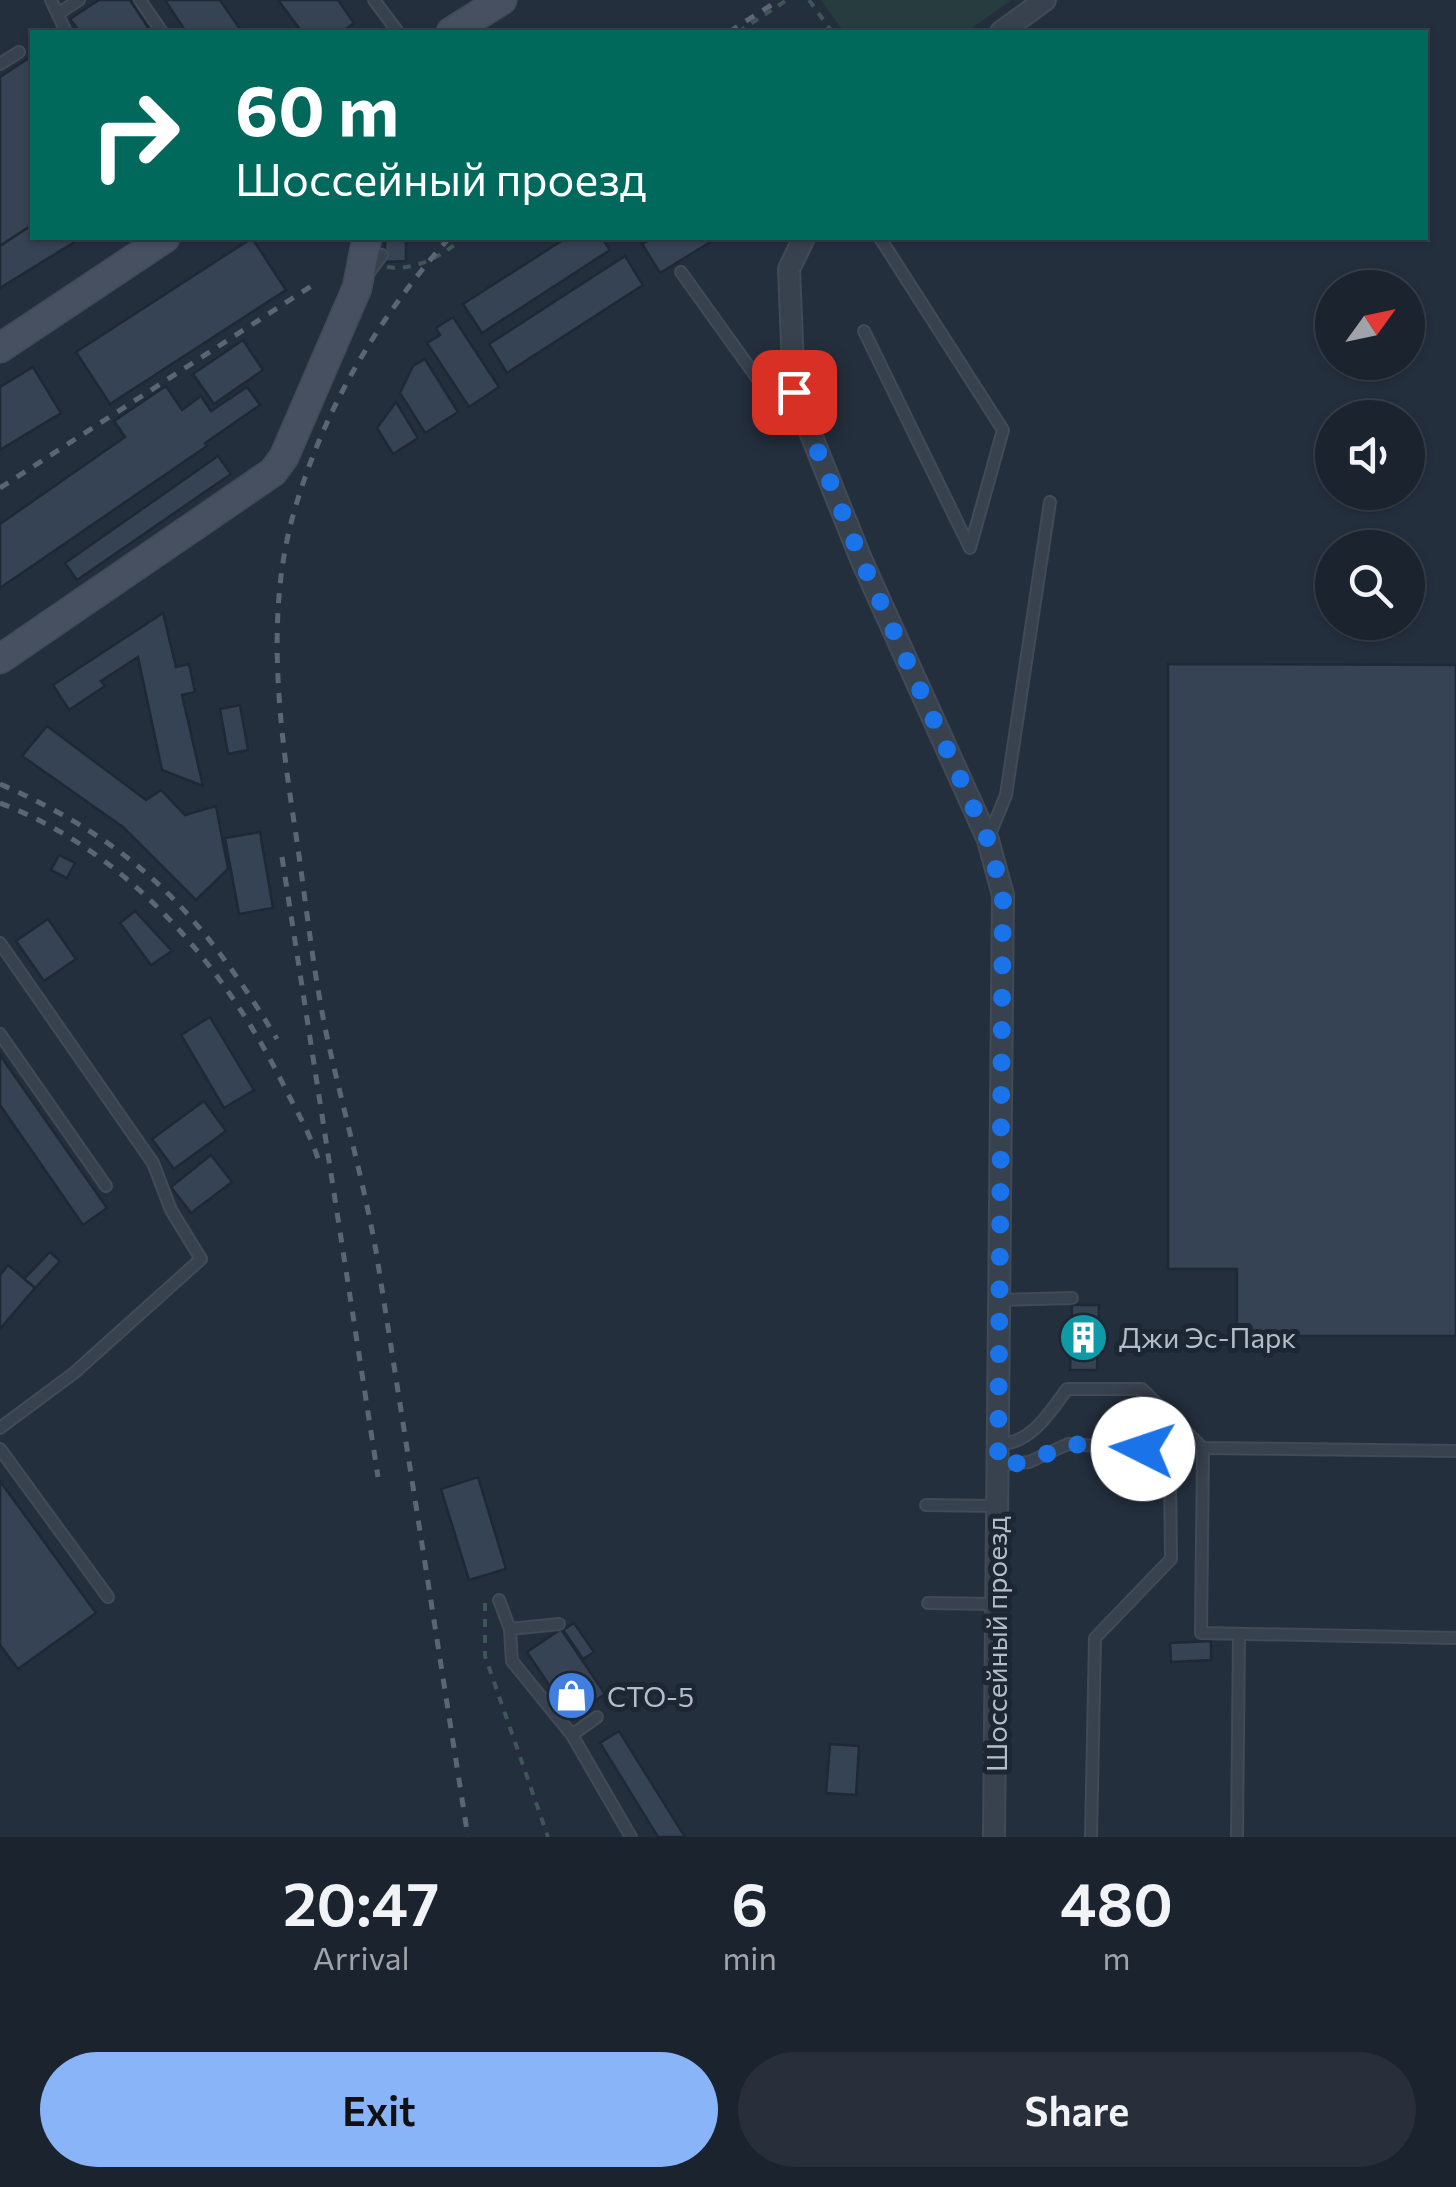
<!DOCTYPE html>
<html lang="en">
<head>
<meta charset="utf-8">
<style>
	:root { --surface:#1b232e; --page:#282f3a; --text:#f1f3f6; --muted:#a0a4aa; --line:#39404a; --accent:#8ab4f8 }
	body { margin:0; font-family:Commissioner,sans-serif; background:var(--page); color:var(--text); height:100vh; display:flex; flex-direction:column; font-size:38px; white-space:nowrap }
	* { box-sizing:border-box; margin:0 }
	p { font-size:32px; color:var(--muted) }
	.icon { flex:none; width:55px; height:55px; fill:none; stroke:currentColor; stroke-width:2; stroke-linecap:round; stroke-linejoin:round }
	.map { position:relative; height:1837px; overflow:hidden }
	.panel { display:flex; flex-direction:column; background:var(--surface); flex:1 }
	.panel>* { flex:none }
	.guide { position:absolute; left:30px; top:30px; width:1398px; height:210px; border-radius:0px; box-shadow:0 2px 8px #0004,0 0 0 2px var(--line); background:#00695c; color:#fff; overflow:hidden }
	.needle { width:65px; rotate:57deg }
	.fabs { position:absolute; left:1315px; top:270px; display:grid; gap:20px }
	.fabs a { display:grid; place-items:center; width:110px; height:110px; border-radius:50%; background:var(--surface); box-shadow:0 2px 8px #0004,0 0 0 2px var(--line); font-size:50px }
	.pin { position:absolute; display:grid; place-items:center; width:85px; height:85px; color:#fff; margin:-42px; border-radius:20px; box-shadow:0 5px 15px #0006 }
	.me { position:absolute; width:110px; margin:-55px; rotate:274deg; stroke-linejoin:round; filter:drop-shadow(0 0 8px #0008) }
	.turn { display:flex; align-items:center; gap:35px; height:210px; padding:0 40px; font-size:45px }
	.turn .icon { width:130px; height:130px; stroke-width:2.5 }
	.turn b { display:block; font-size:70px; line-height:85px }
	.eta { display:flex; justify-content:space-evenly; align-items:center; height:170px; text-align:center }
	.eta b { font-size:60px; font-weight:600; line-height:70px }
	.primary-button { display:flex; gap:20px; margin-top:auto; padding:20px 40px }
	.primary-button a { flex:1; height:115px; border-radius:60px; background:var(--accent); color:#111; font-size:40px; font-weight:600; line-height:115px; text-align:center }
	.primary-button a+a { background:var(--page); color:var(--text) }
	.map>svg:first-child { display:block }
</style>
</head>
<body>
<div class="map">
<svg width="1456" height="1837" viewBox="0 0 1456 1837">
	<rect width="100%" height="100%" fill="#242f3e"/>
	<polygon fill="#263c3f" points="821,0 1012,0 966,32 844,32"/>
	<g fill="#364354" stroke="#1f2835" stroke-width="2.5">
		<polygon points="99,0 130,0 151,32 80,32 70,19"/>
		<polygon points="165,0 220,0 242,32 186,32"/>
		<polygon points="278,0 338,0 354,23 342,32 302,32"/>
		<polygon points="32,56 32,225 0,246 0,77"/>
		<polygon points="32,225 32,238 81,238 0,288 0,246"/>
		<polygon points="252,238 286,290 110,404 76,352"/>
		<polygon points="385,238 406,238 406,261 385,262"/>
		<polygon points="566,238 602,238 610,250 482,333 463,304"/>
		<polygon points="653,238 717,238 660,273 642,244"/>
		<polygon points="625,256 643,285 507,373 489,344"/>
		<polygon points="453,317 499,387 469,407 427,343 440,335 436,328"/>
		<polygon points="243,340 263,370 214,404 193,374"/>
		<polygon points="425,359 458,412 425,433 400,393 413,366"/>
		<polygon points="33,367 61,413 0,450 0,387"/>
		<polygon points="166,386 182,410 201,396 211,411 247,387 260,405 205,443 207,446 0,588 0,524 125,437 114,421"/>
		<polygon points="396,402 418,438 393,454 377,428"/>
		<polygon points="218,456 231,474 77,580 65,563"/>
		<polygon points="163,613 176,667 189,664 195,692 182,695 203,786 162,770 138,657 101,681 105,686 69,710 53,685"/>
		<polygon points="1168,664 1456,665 1456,1336 1237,1336 1237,1269 1168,1269"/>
		<polygon points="240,705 248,750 228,754 220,709"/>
		<polygon points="47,726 146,800 161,790 185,815 216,806 228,869 196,900 123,827 22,756"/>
		<polygon points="260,832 273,908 239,914 225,838"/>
		<polygon points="59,855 75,863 67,878 51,870"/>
		<polygon points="135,911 172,951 151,965 120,923"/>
		<polygon points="48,919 76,959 44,981 16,941"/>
		<polygon points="210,1017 254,1090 224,1108 181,1035"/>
		<polygon points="0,1055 107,1208 83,1225 0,1105"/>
		<polygon points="204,1101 226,1131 174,1169 152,1139"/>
		<polygon points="211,1155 232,1182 191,1213 171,1187"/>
		<polygon points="50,1252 60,1261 35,1288 24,1279"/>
		<polygon points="8,1265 35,1288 0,1329 0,1275"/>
		<polygon points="1072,1305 1099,1305 1097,1370 1070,1370"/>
		<polygon points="478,1477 506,1569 469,1580 441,1489"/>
		<polygon points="0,1481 96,1613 18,1669 0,1645"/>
		<polygon points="574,1623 594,1652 583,1659 563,1630"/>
		<polygon points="561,1629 605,1694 571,1718 527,1652"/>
		<polygon points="1211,1641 1211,1660 1171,1662 1170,1643"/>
		<polygon points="619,1731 685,1837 658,1837 600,1743"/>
		<polygon points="830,1744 859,1746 856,1795 826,1793"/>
	</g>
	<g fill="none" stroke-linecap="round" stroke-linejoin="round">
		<defs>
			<g id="lane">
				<polyline points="51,0 66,32"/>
				<polyline points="140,0 162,32"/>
				<polyline points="374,0 398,32"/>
				<polyline points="59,13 79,0"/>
				<polyline points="0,64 19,52"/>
				<polyline points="370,271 382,255"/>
				<polyline points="681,272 757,378 793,392"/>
				<polyline points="864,331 970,548 1003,430 880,238"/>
				<polyline points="988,839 1006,795 1050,502"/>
				<polyline points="0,943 153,1163 171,1210 201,1259 74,1373 0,1428"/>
				<polyline points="0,1034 106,1186"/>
				<polyline points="999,1300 1072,1298"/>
				<path d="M999,1444C1031,1444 1050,1412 1067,1389H1142L1203,1448L1456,1451"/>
				<polyline points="1203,1448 1201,1633 1456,1638"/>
				<polyline points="0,1449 108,1597"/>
				<polyline points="998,1465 1029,1462 1068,1444 1143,1449 1170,1480 1171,1559 1095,1638 1091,1837"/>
				<polyline points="926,1505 997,1506"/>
				<polyline points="499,1600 510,1629"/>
				<polyline points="928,1603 996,1604"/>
				<polyline points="559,1624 510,1629 512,1661 572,1735 631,1837"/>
				<polyline points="572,1735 597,1717"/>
				<polyline points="1237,1837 1239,1634"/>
			</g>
			<g id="street">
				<polyline points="1001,32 1045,0"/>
				<polyline points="804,238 789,269 794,392 861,559 988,840 1003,895 994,1837"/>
			</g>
			<g id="secondary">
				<polyline points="451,32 502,0"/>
				<polyline points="0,348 165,238"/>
				<polyline points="0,659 273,472 284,457 357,288 367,238"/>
			</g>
		</defs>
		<use href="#lane" stroke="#414a57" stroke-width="14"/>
		<use href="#street" stroke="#414a57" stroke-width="24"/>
		<use href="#secondary" stroke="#414a57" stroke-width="31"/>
		<g stroke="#3f5557" stroke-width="4" stroke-dasharray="8 8" stroke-linecap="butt">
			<polyline points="809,0 832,32"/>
			<polyline points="738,32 787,0"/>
			<path d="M387,267C413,272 445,255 462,238"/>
			<polyline points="485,1603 485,1656 548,1837"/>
		</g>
		<use href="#lane" stroke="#38414e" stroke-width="10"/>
		<use href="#street" stroke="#38414e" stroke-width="20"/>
		<use href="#secondary" stroke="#465061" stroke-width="28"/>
		<g stroke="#5a6575" stroke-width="5" stroke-dasharray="10 10" stroke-linecap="butt">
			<polyline points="729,32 779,0"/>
			<path d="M449,238C378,318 324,408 294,512C264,616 280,730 296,835C306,902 313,971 327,1037C343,1109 363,1179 376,1251L468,1837"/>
			<polyline points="0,488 316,283"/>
			<path d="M0,784C137,844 200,913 277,1039"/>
			<path d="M0,803C131,853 227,969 287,1092C299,1115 312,1138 319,1162"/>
			<polyline points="282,857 378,1477"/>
		</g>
	</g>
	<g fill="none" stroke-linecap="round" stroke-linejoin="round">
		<polyline stroke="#1a73e8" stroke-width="18" stroke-dasharray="0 32.4" points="794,392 861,559 988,840 1003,895 998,1465 1029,1462 1068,1444 1143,1449"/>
	</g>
	<defs>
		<symbol id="building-disc" viewBox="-11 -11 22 22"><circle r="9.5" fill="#0f9aa8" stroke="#1d2633"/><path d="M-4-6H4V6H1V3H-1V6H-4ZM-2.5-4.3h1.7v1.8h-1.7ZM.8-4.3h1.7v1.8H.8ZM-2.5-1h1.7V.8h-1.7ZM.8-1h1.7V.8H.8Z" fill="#fff"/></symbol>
		<symbol id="shop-disc" viewBox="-11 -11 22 22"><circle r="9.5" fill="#3f7fe0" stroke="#1d2633"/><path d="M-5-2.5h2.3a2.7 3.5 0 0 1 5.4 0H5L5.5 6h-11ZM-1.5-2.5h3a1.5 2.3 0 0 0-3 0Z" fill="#fff"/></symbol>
	</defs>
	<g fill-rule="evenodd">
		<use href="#building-disc" x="1056" y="1310" width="55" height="55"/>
		<use href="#shop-disc" x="544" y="1668" width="55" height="55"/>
	</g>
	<g text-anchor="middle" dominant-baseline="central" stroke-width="10" stroke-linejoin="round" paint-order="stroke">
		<g font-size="28" fill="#b4bcc9" stroke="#1d2633" text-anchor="start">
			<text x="1119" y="1337">Джи Эс-Парк</text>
			<text x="607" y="1696">СТО-5</text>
		</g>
		<g font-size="28" fill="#b4bcc9" stroke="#1d2633">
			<text transform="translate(996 1644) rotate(-90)">Шоссейный проезд</text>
		</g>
	</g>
</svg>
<div class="fabs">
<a><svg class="needle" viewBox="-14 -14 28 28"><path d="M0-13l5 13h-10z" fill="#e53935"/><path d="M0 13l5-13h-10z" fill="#a0a4aa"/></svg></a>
<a><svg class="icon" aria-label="sound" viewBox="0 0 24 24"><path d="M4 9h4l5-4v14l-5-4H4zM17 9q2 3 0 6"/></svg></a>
<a><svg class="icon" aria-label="search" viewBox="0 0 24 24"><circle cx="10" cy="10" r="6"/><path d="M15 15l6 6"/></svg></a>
</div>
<div class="pin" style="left:794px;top:392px;background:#d93025"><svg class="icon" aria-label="arrive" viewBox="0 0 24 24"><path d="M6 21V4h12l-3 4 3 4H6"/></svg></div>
<svg class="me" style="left:1143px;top:1449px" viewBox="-20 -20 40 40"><circle r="19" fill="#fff"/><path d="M0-13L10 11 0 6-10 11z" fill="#1a73e8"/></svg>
<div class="guide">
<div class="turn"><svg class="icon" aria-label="right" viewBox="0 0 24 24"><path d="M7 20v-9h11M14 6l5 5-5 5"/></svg><div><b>60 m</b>Шоссейный проезд</div></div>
</div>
</div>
<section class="panel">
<div class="eta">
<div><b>20:47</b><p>Arrival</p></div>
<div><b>6</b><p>min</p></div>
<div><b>480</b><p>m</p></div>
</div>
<div class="primary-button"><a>Exit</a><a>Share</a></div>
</section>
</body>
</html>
